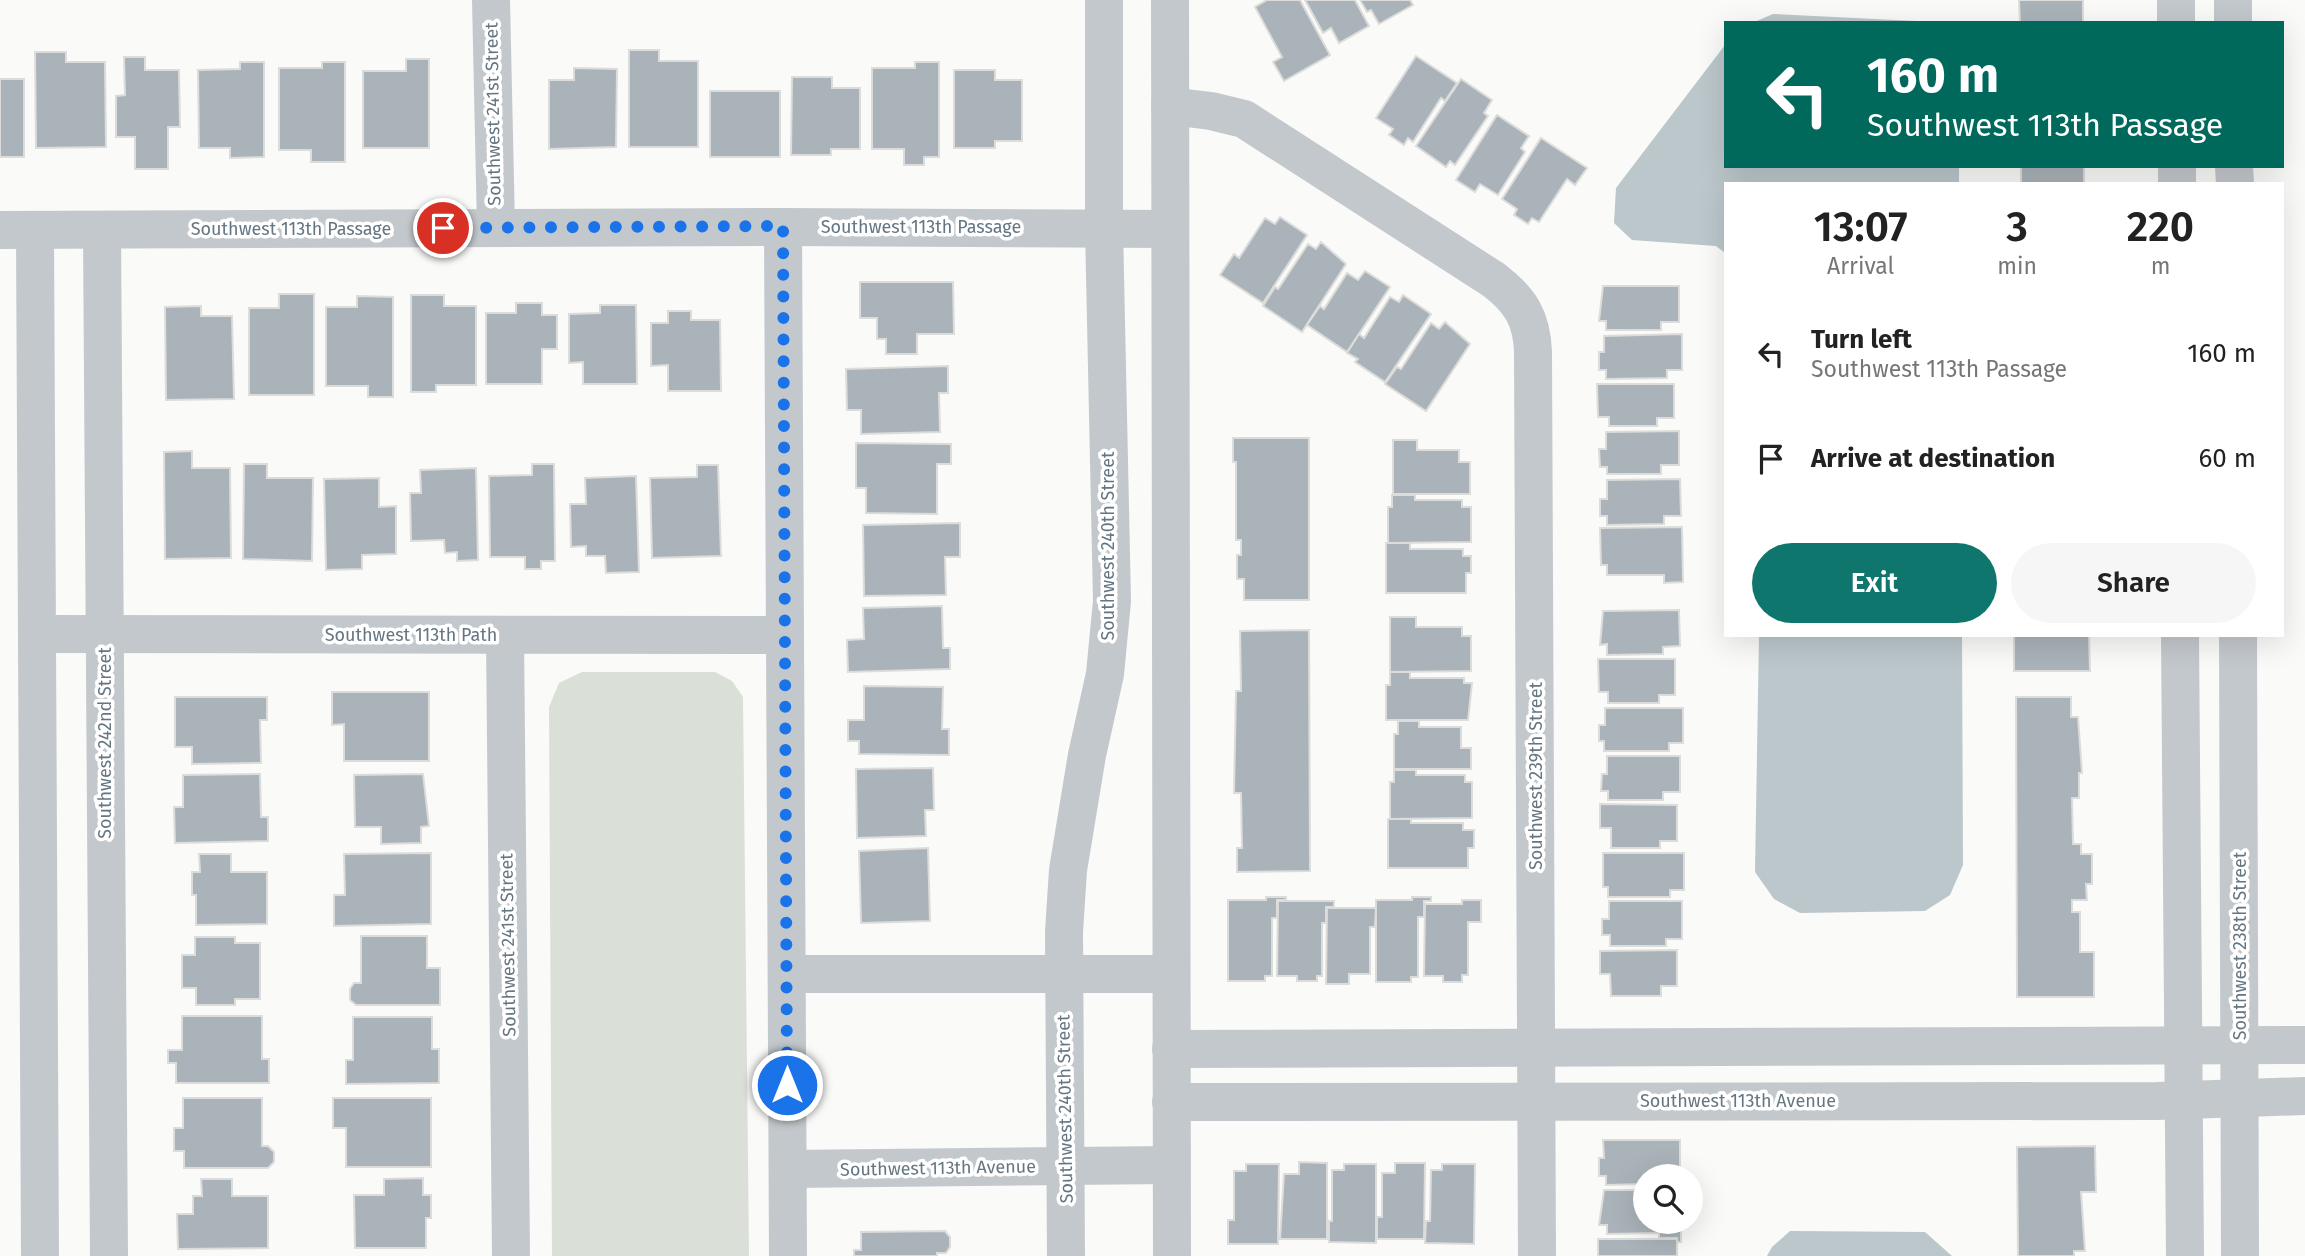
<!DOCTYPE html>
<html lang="en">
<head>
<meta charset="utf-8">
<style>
	:root { --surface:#fff; --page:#f6f6f6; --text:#222; --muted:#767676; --accent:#0f766e }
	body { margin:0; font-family:"Fira Sans",sans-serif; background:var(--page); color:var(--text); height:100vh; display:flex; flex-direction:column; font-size:26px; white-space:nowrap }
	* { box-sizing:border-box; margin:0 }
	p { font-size:23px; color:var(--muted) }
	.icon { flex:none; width:38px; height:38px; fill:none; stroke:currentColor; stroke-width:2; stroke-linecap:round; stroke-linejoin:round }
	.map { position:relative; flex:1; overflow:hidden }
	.details { position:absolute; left:1724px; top:182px; width:560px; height:455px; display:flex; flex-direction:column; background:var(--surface); border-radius:0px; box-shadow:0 7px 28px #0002 }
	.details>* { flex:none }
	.banner { position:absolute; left:1724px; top:21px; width:560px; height:147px; border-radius:0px; box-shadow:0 7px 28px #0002; background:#00695c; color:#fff; overflow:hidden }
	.tools { position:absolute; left:1633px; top:1164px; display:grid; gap:14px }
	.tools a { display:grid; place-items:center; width:70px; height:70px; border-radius:50%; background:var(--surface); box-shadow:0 7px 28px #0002; font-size:35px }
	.pin { position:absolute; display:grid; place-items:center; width:60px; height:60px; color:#fff; margin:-30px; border:4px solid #fff; border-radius:50%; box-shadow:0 2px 7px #0007 }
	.me { position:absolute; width:77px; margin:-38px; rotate:0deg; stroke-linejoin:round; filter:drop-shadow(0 0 5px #0008) }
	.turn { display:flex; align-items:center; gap:24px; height:147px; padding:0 28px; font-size:32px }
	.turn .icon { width:91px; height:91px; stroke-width:2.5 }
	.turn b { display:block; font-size:49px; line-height:60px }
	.eta { display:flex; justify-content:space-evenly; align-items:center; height:119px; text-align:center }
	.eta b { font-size:42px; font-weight:600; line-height:49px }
	.action { display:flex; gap:14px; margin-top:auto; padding:14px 28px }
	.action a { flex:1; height:80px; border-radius:42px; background:var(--accent); color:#fff; font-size:28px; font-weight:600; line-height:80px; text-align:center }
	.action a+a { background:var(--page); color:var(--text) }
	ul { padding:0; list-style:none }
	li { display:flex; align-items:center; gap:21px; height:105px; padding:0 28px }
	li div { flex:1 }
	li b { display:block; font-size:26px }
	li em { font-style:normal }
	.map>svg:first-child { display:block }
</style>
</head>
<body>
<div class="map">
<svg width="2305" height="1256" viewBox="0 0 2305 1256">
	<rect width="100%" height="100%" fill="#fafaf8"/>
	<polygon fill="#dadfd7" points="582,672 715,672 732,681 743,697 749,1256 552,1256 549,707 559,683"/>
	<g fill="#bbc7cb">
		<polygon points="1773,14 1937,22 1937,23 1752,23"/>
		<polygon points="1725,45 1726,166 1959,166 1959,184 1726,184 1725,253 1716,246 1632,240 1614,223 1616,188"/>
		<polygon points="1759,635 1962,635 1963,865 1950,895 1925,911 1800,913 1774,899 1755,872"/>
		<polygon points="1790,1231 1925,1232 1952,1256 1767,1256 1772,1247"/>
	</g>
	<g fill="#aab3b9" stroke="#dcdcda" stroke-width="2">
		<polygon points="1267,0 1300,0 1330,55 1284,81 1273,62 1282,57 1255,7"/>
		<polygon points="1305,0 1355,0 1369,26 1339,43 1331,28 1323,33"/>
		<polygon points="1360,0 1410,0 1413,5 1379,24 1371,10 1367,12"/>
		<polygon points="2019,0 2083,0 2083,23 2020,23"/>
		<polygon points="629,50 659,50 659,61 698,61 698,147 629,147"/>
		<polygon points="35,52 66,52 66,62 105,62 106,147 36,148"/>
		<polygon points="1416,56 1457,83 1445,101 1441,98 1413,142 1408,138 1404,145 1389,135 1393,129 1376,118"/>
		<polygon points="124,57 145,57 145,70 179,70 180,127 168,127 168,169 135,169 135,137 116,137 116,96 125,95"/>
		<polygon points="406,59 429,59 429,148 363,148 363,71 406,71"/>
		<polygon points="240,62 264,62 264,157 230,158 230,148 199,148 198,70 240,69"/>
		<polygon points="322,62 345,62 345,162 311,162 311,150 279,150 279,68 322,68"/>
		<polygon points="915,62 939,62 939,157 924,157 924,165 904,165 904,149 872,149 872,68 915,68"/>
		<polygon points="574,68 617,69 616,147 549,149 549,80 574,80"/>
		<polygon points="954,70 995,70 995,80 1022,80 1022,141 995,141 995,148 954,148"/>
		<polygon points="792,77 832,77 832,88 860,88 860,149 831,149 831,155 791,155"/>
		<rect x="0" y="79" width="24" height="78"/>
		<polygon points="1461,79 1492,100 1484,113 1488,116 1455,165 1450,161 1446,167 1416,146"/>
		<rect x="710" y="91" width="70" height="66"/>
		<polygon points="1497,115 1529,136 1521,148 1525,152 1498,195 1480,184 1475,192 1456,180"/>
		<polygon points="1541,138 1587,168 1575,185 1567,179 1539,222 1532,218 1528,224 1514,215 1517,209 1502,199"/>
		<polygon points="2021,166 2084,166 2084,183 2021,184"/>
		<polygon points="1280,217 1307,235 1263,303 1220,275 1234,254 1239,258 1265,218 1275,224"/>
		<polygon points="1321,242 1346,264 1302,332 1263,306 1275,287 1278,289 1308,244 1316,249"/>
		<polygon points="1365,271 1390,287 1347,352 1307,325 1320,306 1324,309 1347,273 1358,280"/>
		<polygon points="860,282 953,282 954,334 917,334 917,354 886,354 886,339 877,339 877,318 860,318"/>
		<polygon points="1603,286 1679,286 1679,322 1661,322 1661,330 1606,330 1606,321 1599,321"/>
		<polygon points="279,294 314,294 314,395 249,395 249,308 279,308"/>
		<polygon points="411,295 444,295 444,306 476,306 476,385 436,385 436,392 411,392"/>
		<polygon points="1403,295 1431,314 1385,382 1355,362 1358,359 1347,353 1359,334 1364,338 1390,297 1399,302"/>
		<polygon points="357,296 393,297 393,397 368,397 368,386 326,386 326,307 357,307"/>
		<polygon points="516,303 542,303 542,315 557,315 557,349 542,349 542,384 486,384 486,313 516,313"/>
		<polygon points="600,305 636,305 637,384 583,384 583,362 569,363 569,314 600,313"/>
		<polygon points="201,306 201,316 232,316 234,399 166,400 165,307"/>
		<polygon points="668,311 691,311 691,320 720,320 721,391 668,391 668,365 651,366 651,323 668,323"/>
		<polygon points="1445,322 1470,344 1426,411 1385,384 1397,367 1401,369 1431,323 1439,329"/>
		<polygon points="1682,334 1682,370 1667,370 1667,378 1606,379 1606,370 1599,370 1599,352 1604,352 1604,336"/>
		<polygon points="948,366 948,393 939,393 940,432 861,434 861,410 847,410 846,369"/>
		<polygon points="1597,384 1674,384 1674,418 1657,418 1657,426 1609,426 1609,417 1598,417"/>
		<polygon points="1679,431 1679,465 1661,465 1661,474 1607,474 1607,467 1600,467 1599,449 1606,449 1606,432"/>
		<polygon points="1233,438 1309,438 1309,600 1244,600 1244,579 1237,579 1237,555 1241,555 1241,540 1236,540 1236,462 1233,462"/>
		<polygon points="1393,440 1417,440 1417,450 1459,450 1459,462 1470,462 1470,494 1393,494"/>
		<polygon points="856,443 951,444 951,464 937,464 937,514 866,513 866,488 856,488"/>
		<polygon points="192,451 192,468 230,468 231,558 165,559 164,452"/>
		<polygon points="244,464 267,464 267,478 313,478 312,561 243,559"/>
		<polygon points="532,464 554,464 555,561 541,561 541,569 525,569 525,557 490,557 489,476 532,475"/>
		<polygon points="697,465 718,465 721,556 652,558 650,478 697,477"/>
		<polygon points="476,468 478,560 457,561 457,552 445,553 444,540 411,541 410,493 421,493 420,470"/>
		<polygon points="636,476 639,572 606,573 605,556 586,556 586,546 571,547 570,504 586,504 585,478"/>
		<polygon points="379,478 379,507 396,506 396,554 362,555 362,569 326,570 324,479"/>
		<polygon points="1680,479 1681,516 1664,516 1664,524 1607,525 1607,516 1600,516 1600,499 1607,499 1607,480"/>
		<polygon points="1392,495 1415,495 1415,500 1462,500 1462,507 1471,507 1471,542 1388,543 1388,507 1392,507"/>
		<polygon points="960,523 960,557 945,557 946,595 864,596 863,525"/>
		<polygon points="1682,527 1683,582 1664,583 1664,575 1607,575 1607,565 1601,565 1600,528"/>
		<polygon points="1386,543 1410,543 1410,549 1463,549 1463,556 1471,556 1471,573 1466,573 1466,593 1386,593"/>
		<polygon points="942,606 943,648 950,648 950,669 848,672 847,640 864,639 863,608"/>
		<polygon points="1679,610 1680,646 1663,647 1663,654 1607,655 1607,644 1600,645 1603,611"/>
		<polygon points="1390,617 1416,617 1416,627 1462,627 1462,636 1471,636 1471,671 1390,672"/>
		<polygon points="1309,630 1310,871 1237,872 1237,848 1242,848 1241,793 1234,793 1236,691 1241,691 1240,631"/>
		<polygon points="2014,635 2089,635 2090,671 2014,671"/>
		<polygon points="1598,659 1675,659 1675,695 1659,695 1659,703 1608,703 1608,692 1599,692"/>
		<polygon points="1390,672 1410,672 1410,678 1464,678 1464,683 1472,683 1468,720 1386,720 1386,685 1390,685"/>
		<polygon points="864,686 943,687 942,729 949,729 949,755 859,754 859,741 848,741 848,720 864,720"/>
		<polygon points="332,692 429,692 429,761 344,761 344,724 332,725"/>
		<polygon points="175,697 267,697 267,720 260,720 261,763 192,764 192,747 175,747"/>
		<polygon points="2016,697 2071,697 2071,717 2078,717 2082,773 2079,773 2079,798 2072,798 2073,844 2081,844 2081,854 2092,854 2092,884 2086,884 2087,900 2072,900 2072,912 2080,912 2080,952 2094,952 2094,997 2017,997"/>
		<polygon points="1605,708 1683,708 1683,743 1669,743 1669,751 1604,751 1604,741 1599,741 1599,725 1605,725"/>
		<polygon points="1398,721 1419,721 1419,727 1461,727 1461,748 1471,748 1471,769 1394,769 1394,734 1398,734"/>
		<polygon points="1607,756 1680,756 1680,792 1663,792 1663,800 1608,800 1608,791 1601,791 1602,774 1607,774"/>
		<polygon points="933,768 934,810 925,810 926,836 857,838 856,769"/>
		<polygon points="1394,770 1416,770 1416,775 1465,775 1465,782 1472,782 1472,818 1390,819 1390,782 1394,782"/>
		<polygon points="260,774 261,817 268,817 268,841 175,843 174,807 183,807 183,775"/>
		<polygon points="423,774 429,826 421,827 421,843 381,844 381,827 355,827 354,775"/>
		<polygon points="1600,804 1677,805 1677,841 1660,841 1660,848 1611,848 1611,828 1600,828"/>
		<polygon points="1388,819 1411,819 1411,823 1463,823 1463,830 1474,830 1474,848 1468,848 1468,868 1388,868"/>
		<polygon points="928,848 930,921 861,923 859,851"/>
		<polygon points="431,853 431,924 334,926 334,895 345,895 344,854"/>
		<polygon points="1603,853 1684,853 1684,890 1670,890 1670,897 1608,897 1608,887 1603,887"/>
		<polygon points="199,854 231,854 231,872 267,872 267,924 196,925 196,895 192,895 192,872 200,872"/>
		<polygon points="1266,897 1286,897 1286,900 1277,900 1277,918 1272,918 1272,976 1265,976 1265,981 1228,981 1228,900 1266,900"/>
		<polygon points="1412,897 1431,897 1431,901 1424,901 1424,917 1418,917 1418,977 1411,977 1411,982 1376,982 1376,900 1412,900"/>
		<polygon points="1462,900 1481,900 1481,922 1468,922 1468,975 1462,975 1462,982 1443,982 1443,976 1424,976 1425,904 1462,904"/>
		<polygon points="1278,901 1334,901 1334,907 1326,907 1326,923 1322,923 1322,976 1317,976 1317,981 1297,981 1297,976 1277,976"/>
		<polygon points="1609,901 1682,901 1682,939 1666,939 1666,946 1610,946 1610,935 1602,935 1602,919 1609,919"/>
		<polygon points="1327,908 1376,908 1375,927 1370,927 1370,974 1349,974 1349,984 1326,984"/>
		<polygon points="361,936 427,936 427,968 440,968 440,1005 356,1005 350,1000 350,989 354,983 361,983"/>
		<polygon points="195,937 235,937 235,943 260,943 260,999 235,999 235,1005 196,1005 196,988 182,988 182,955 195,955"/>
		<polygon points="1677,950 1677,986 1661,986 1661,996 1611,996 1610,974 1600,974 1600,951"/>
		<polygon points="182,1016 262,1016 262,1059 269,1059 269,1083 176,1083 176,1063 168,1063 168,1050 182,1050"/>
		<polygon points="353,1017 432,1017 432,1049 439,1049 439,1083 346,1084 346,1060 353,1060"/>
		<polygon points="183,1098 262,1098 262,1146 268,1146 274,1152 274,1162 268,1168 184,1168 184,1151 174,1151 174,1128 183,1128"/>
		<polygon points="333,1098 431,1098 431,1167 346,1167 346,1128 333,1128"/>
		<polygon points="1603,1140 1680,1140 1680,1176 1645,1176 1645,1184 1606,1185 1606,1176 1599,1176 1599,1158 1604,1158"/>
		<polygon points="2095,1146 2096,1192 2081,1192 2085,1251 2074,1251 2074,1256 2018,1256 2017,1147"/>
		<polygon points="1299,1162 1327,1163 1327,1239 1280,1239 1284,1174 1299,1174"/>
		<polygon points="1395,1163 1425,1163 1424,1239 1377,1239 1377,1217 1382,1217 1382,1173 1395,1173"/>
		<polygon points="1246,1164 1279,1164 1278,1244 1228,1244 1228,1220 1234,1220 1234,1171 1246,1171"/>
		<polygon points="1344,1164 1376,1164 1376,1243 1329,1242 1329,1221 1332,1221 1332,1170 1344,1170"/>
		<polygon points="1442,1164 1475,1164 1474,1244 1425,1243 1426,1221 1430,1221 1431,1170 1442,1170"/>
		<polygon points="423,1178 423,1195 431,1195 431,1218 426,1218 426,1248 355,1248 354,1195 384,1195 384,1179"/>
		<polygon points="201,1179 232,1179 232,1196 268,1196 268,1248 178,1249 177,1214 193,1214 193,1196 202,1196"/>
		<polygon points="1604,1190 1645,1190 1645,1222 1681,1222 1681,1242 1677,1242 1677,1238 1659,1238 1659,1233 1607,1234 1607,1225 1599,1225"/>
		<polygon points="945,1231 950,1237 950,1247 946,1253 937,1253 937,1256 854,1256 854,1250 861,1250 861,1232"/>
		<rect x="1598" y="1239" width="79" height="17"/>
	</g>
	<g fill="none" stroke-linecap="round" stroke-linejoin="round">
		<g stroke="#c3c8cc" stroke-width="38">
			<polyline points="491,0 496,227"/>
			<polyline points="1170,0 1172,1256"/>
			<polyline points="2176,0 2176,23"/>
			<polyline points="2233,0 2233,23"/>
			<path d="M1170,106L1211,111L1244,119L1494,280C1520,300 1532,318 1533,352L1537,1256"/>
			<polyline points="2177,166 2177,184"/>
			<polyline points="2234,166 2235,184"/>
			<polyline points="783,227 788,1256"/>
			<polyline points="0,230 783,227 1170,229"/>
			<polyline points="35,230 40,1256"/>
			<polyline points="102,230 109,1256"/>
			<polyline points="37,634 785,635"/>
			<polyline points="505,635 511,1256"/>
			<polyline points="2180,635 2185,1256"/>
			<polyline points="2238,635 2240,1256"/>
			<polyline points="787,974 1170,974"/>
			<polyline points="1171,1049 2305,1045"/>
			<polyline points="1171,1102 2157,1101 2305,1096"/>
			<polyline points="788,1169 1171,1165"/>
			<polyline points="1066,1256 1064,932 1068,870 1087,755 1105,674 1112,601 1104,228 1104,0"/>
		</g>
	</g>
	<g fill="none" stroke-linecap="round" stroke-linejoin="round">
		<polyline stroke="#1a73e8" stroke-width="12" stroke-dasharray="0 21.6" points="443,228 783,226 787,1085"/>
	</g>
	<g text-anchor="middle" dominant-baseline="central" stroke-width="7" stroke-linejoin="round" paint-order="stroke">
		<g font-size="18" fill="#657683" stroke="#fff">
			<text transform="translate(493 114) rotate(-91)">Southwest 241st Street</text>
			<text x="921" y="227">Southwest 113th Passage</text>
			<text x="291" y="229">Southwest 113th Passage</text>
			<text transform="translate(1108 546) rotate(-90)">Southwest 240th Street</text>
			<text x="411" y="635">Southwest 113th Path</text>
			<text transform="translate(105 743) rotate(-90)">Southwest 242nd Street</text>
			<text transform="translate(1536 776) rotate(-90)">Southwest 239th Street</text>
			<text transform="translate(508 945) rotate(-91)">Southwest 241st Street</text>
			<text transform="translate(2240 946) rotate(-90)">Southwest 238th Street</text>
			<text x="1738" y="1101">Southwest 113th Avenue</text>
			<text transform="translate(1065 1109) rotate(-91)">Southwest 240th Street</text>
			<text transform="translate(938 1168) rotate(-1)">Southwest 113th Avenue</text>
		</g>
	</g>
</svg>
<div class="tools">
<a><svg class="icon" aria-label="search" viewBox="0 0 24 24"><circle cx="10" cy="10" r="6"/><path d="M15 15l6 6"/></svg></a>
</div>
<div class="pin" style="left:443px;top:228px;background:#d93025"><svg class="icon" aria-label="arrive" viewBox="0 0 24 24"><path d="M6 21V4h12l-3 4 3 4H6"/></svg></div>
<svg class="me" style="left:787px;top:1085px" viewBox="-20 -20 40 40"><circle r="17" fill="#1a73e8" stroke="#fff" stroke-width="3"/><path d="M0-11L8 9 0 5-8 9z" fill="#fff"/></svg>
<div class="banner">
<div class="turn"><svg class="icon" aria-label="left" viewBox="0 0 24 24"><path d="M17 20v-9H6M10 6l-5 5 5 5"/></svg><div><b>160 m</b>Southwest 113th Passage</div></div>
</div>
<section class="details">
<div class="eta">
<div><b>13:07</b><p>Arrival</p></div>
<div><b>3</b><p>min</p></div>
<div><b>220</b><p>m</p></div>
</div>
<ul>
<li><svg class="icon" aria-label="left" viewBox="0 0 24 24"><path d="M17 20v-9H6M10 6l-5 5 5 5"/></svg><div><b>Turn left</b><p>Southwest 113th Passage</p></div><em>160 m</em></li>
<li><svg class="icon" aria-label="arrive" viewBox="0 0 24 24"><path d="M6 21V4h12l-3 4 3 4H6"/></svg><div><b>Arrive at destination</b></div><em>60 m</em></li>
</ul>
<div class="action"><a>Exit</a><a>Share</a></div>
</section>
</div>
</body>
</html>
